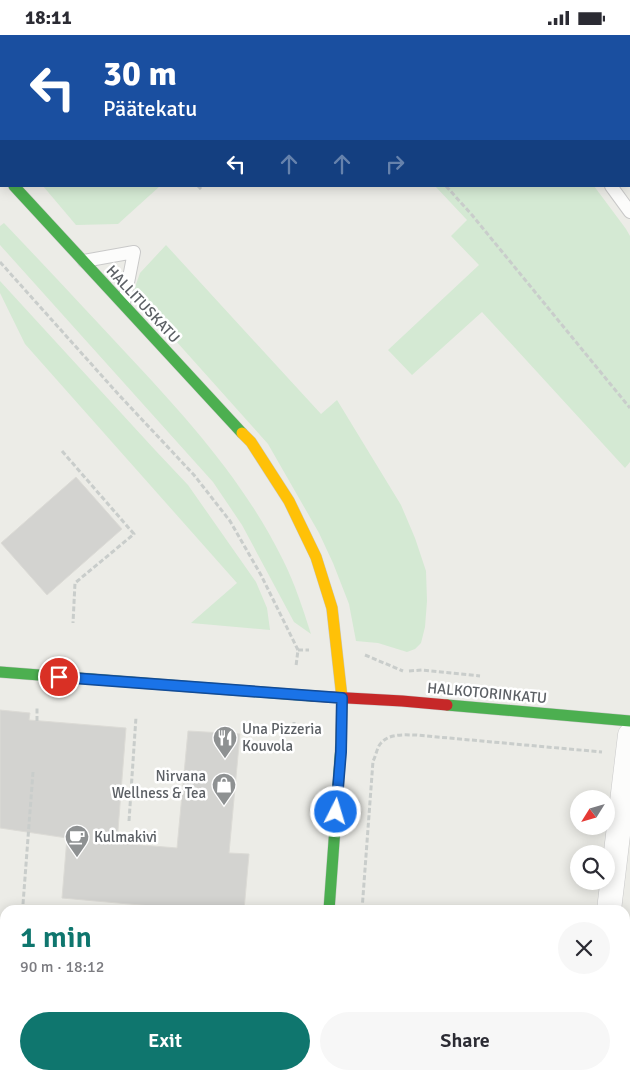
<!DOCTYPE html>
<html lang="en">
<head>
<meta charset="utf-8">
<style>
	:root { --surface:#fff; --page:#f7f7f7; --text:#2b2b33; --muted:#7c7c81; --accent:#0f766e }
	body { margin:0; font-family:Signika,sans-serif; background:var(--page); color:var(--text); height:100vh; display:flex; flex-direction:column; font-size:19px; white-space:nowrap }
	* { box-sizing:border-box; margin:0 }
	p { font-size:16px; color:var(--muted) }
	.icon { flex:none; width:28px; height:28px; fill:none; stroke:currentColor; stroke-width:2; stroke-linecap:round; stroke-linejoin:round }
	.map { position:relative; flex:1; overflow:hidden }
	.side { position:absolute; left:0px; top:870px; width:630px; height:175px; display:flex; flex-direction:column; background:var(--surface); border-radius:15px 15px 0 0; box-shadow:0 2px 12px #0003 }
	.side>* { flex:none }
	.guide { position:absolute; left:0px; top:0px; width:630px; height:152px; box-shadow:0 2px 12px #0003; background:#1a4fa0; color:#fff; overflow:hidden }
	.needle { width:32px; rotate:233deg }
	.buttons { position:absolute; left:570px; top:755px; display:grid; gap:10px }
	.buttons a { display:grid; place-items:center; width:45px; height:45px; border-radius:50%; background:var(--surface); box-shadow:0 2px 12px #0003; font-size:25px }
	.pin { position:absolute; display:grid; place-items:center; width:42px; height:42px; color:#fff; margin:-21px; border:2px solid #fff; border-radius:50%; box-shadow:0 1px 5px #0007 }
	.me { position:absolute; width:55px; margin:-28px; rotate:5deg; stroke-linejoin:round; filter:drop-shadow(0 0 4px #0008) }
	.turn { display:flex; align-items:center; gap:18px; height:105px; padding:0 20px; font-size:22px }
	.turn .icon { width:65px; height:65px; stroke-width:2.5 }
	.turn b { display:block; font-size:35px; line-height:42px }
	.lanes { display:flex; align-items:center; height:48px; padding:0 20px; background:#0003; justify-content:center; gap:25px; direction:ltr }
	.lanes .off { opacity:.35 }
	.round { display:grid; place-items:center; flex:none; width:52px; height:52px; border-radius:26px; background:var(--page) }
	.headline { display:flex; align-items:center; justify-content:space-between; height:85px; padding:0 20px }
	h1 { font-size:30px; font-weight:600; line-height:38px; color:var(--accent) }
	.action { display:flex; gap:10px; margin-top:auto; padding:10px 20px }
	.action a { flex:1; height:58px; border-radius:30px; background:var(--accent); color:#fff; font-size:20px; font-weight:600; line-height:58px; text-align:center }
	.action a+a { background:var(--page); color:var(--text) }
	.status { display:flex; justify-content:space-between; align-items:center; height:35px; padding:0 25px; background:var(--surface); direction:ltr }
	.status svg { height:14px; fill:currentColor }
	.map>svg:first-child { display:block }
</style>
</head>
<body>
<div class="status"><b>18:11</b><svg viewBox="0 0 49 12"><path d="M0 12V9h3v3zM5 12V6h3v6zM10 12V3h3v9zM15 12V0h3v12zM26 1h20v11H26zM47 4h2v5h-2z"/></svg></div>
<div class="map">
<svg width="630" height="1045" viewBox="0 0 630 1045">
	<rect width="100%" height="100%" fill="#ecece7"/>
	<g fill="#d4e9d3">
		<polygon points="43,151 160,151 118,189 76,190"/>
		<polygon points="435,151 594,151 626,194 630,201 630,427 625,433 482,277 412,340 388,315 479,230 451,201 467,185"/>
		<path d="M4,188C45,231 85,274 126,318C185,381 245,447 283,525C295,549 303,574 311,599L294,587L242,490L213,447L0,210V191Z"/>
		<polygon points="166,210 321,379 337,365 401,470 415,503 426,536 427,566 425,592 421,608 415,614 407,617 378,608 356,606 349,569 333,528 319,498 268,409 133,258 140,238"/>
		<polygon points="0,246 155,415 188,450 256,547 267,573 270,595 191,588 237,548 25,309 0,258"/>
		<polygon points="625,980 630,980 630,1045 615,1045 616,1040 625,1040"/>
	</g>
	<g fill="#d3d3d0" stroke="#dcdbd6">
		<polygon points="76,442 122,494 47,560 1,508"/>
		<polygon points="0,675 30,678 29,685 126,693 117,808 177,813 188,696 240,699 229,818 249,819 244,875 197,875 62,863 67,803 0,793"/>
	</g>
	<g fill="none" stroke-linecap="round" stroke-linejoin="round">
		<defs>
			<g id="lane">
				<polyline points="57,0 58,1"/>
				<polyline points="472,0 474,1"/>
				<polyline points="139,1 140,0"/>
				<polyline points="0,132 1,131"/>
				<polyline points="611,151 630,177"/>
				<polyline points="84,226 134,217 124,268"/>
			</g>
			<g id="street">
				<polyline points="609,875 630,700"/>
				<polyline points="588,1045 588,1040"/>
			</g>
			<g id="fast">
				<polyline points="14,151 242,398"/>
				<polyline points="0,637 312,661"/>
				<polyline points="447,670 630,686"/>
				<polyline points="329,875 341,710"/>
				<polyline points="0,893 5,900"/>
				<polyline points="15,1040 15,1045"/>
				<polyline points="317,1040 317,1045"/>
			</g>
			<polyline id="slow" points="242,398 251,407 289,466 316,522 332,573 342,663 341,710"/>
			<polyline id="jam" points="312,661 402,666 447,670"/>
		</defs>
		<use href="#lane" stroke="#c9c9c9" stroke-width="14"/>
		<use href="#street" stroke="#c9c9c9" stroke-width="25"/>
		<use href="#fast" stroke="#c8c9c7" stroke-width="12"/>
		<use href="#slow" stroke="#c8c9c7" stroke-width="12"/>
		<use href="#jam" stroke="#c8c9c7" stroke-width="12"/>
		<g stroke="#c9cdcb" stroke-width="3" stroke-dasharray="5 2.5" stroke-linecap="butt">
			<polyline points="19,0 21,1"/>
			<polyline points="307,0 308,1"/>
			<polyline points="182,1 183,0"/>
			<polyline points="0,86 1,87"/>
			<polyline points="198,151 201,154"/>
			<polyline points="446,151 472,180 630,373"/>
			<polyline points="0,227 119,360 194,440 230,486 261,540 298,615 296,631"/>
			<polyline points="62,416 134,499 75,548 73,588"/>
			<polyline points="298,615 309,615"/>
			<polyline points="365,620 403,636"/>
			<polyline points="409,636 422,635 480,641"/>
			<polyline points="37,686 37,673"/>
			<polyline points="294,687 294,692 306,695 313,701"/>
			<polyline points="129,786 136,682"/>
			<polyline points="23,869 33,737"/>
			<path d="M362,875L373,726C376,721 377,712 381,708C390,698 404,700 416,700L602,717"/>
			<polyline points="625,937 630,937"/>
			<polyline points="0,949 5,950"/>
			<polyline points="625,965 630,968"/>
			<polyline points="150,1040 166,1042"/>
			<polyline points="354,1045 354,1040"/>
		</g>
		<use href="#lane" stroke="#fcfcfb" stroke-width="12"/>
		<use href="#street" stroke="#fcfcfb" stroke-width="24"/>
		<use href="#fast" stroke="#4caf50" stroke-width="11"/>
		<use href="#slow" stroke="#ffc107" stroke-width="11"/>
		<use href="#jam" stroke="#c62828" stroke-width="11"/>
	</g>
	<g fill="none" stroke-linecap="round" stroke-linejoin="round">
		<defs>
			<polyline id="route" points="59,642 342,663 341,717 336,777"/>
		</defs>
		<use href="#route" stroke="#114b97" stroke-width="12"/>
		<use href="#route" stroke="#1a73e8" stroke-width="9"/>
	</g>
	<defs>
		<symbol id="restaurant-pin" viewBox="-11 -11 22 30"><path d="M0 17L-7.5 6A9.5 9.5 0 1 1 7.5 6Z" fill="#8e9192" stroke="#fff"/><path d="M-5-6h1v4h1v-4h1v4h1v-4h1v5L-1.5 .5V6h-2V.5L-5-1ZM5-6V6H3V1.5H1.5Q1.5-4 5-6Z" fill="#fff"/></symbol>
		<symbol id="shop-pin" viewBox="-11 -11 22 30"><path d="M0 17L-7.5 6A9.5 9.5 0 1 1 7.5 6Z" fill="#8e9192" stroke="#fff"/><path d="M-5-2.5h2.3a2.7 3.5 0 0 1 5.4 0H5L5.5 6h-11ZM-1.5-2.5h3a1.5 2.3 0 0 0-3 0Z" fill="#fff"/></symbol>
		<symbol id="cafe-pin" viewBox="-11 -11 22 30"><path d="M0 17L-7.5 6A9.5 9.5 0 1 1 7.5 6Z" fill="#8e9192" stroke="#fff"/><path d="M-5.5-4.5H6V0H3Q3 3.5 0 3.5H-2.5Q-5.5 3.5-5.5 0ZM3-3.2v2h1.7v-2ZM-6 4.5H4V6H-6Z" fill="#fff"/></symbol>
	</defs>
	<g fill-rule="evenodd">
		<use href="#restaurant-pin" x="211" y="689" width="28" height="38"/>
		<use href="#shop-pin" x="210" y="736" width="28" height="38"/>
		<use href="#cafe-pin" x="63" y="788" width="28" height="38"/>
	</g>
	<g text-anchor="middle" dominant-baseline="central" stroke-width="5" stroke-linejoin="round" paint-order="stroke">
		<g font-size="15" fill="#5c6065" stroke="#fff">
			<text transform="translate(143 269) rotate(47)">HALLITUSKATU</text>
			<text transform="translate(487 658) rotate(5)">HALKOTORINKATU</text>
		</g>
		<g font-size="15" fill="#5c6065" stroke="#fff" text-anchor="start">
			<text x="242" y="694">Una Pizzeria<tspan x="242" dy="17">Kouvola</tspan></text>
			<text x="206" y="741" text-anchor="end">Nirvana<tspan x="206" dy="17">Wellness &amp; Tea</tspan></text>
			<text x="94" y="802">Kulmakivi</text>
		</g>
	</g>
</svg>
<div class="buttons">
<a><svg class="needle" viewBox="-14 -14 28 28"><path d="M0-13l5 13h-10z" fill="#e53935"/><path d="M0 13l5-13h-10z" fill="#7c7c81"/></svg></a>
<a><svg class="icon" aria-label="search" viewBox="0 0 24 24"><circle cx="10" cy="10" r="6"/><path d="M15 15l6 6"/></svg></a>
</div>
<div class="pin" style="left:59px;top:642px;background:#d93025"><svg class="icon" aria-label="arrive" viewBox="0 0 24 24"><path d="M6 21V4h12l-3 4 3 4H6"/></svg></div>
<svg class="me" style="left:336px;top:777px" viewBox="-20 -20 40 40"><circle r="17" fill="#1a73e8" stroke="#fff" stroke-width="3"/><path d="M0-11L8 9 0 5-8 9z" fill="#fff"/></svg>
<div class="guide">
<div class="turn"><svg class="icon" aria-label="left" viewBox="0 0 24 24"><path d="M17 20v-9H6M10 6l-5 5 5 5"/></svg><div><b>30 m</b>Päätekatu</div></div>
<div class="lanes"><svg class="icon" aria-label="left" viewBox="0 0 24 24"><path d="M17 20v-9H6M10 6l-5 5 5 5"/></svg><svg class="icon off" aria-label="ahead" viewBox="0 0 24 24"><path d="M12 20V5M6 11l6-6 6 6"/></svg><svg class="icon off" aria-label="ahead" viewBox="0 0 24 24"><path d="M12 20V5M6 11l6-6 6 6"/></svg><svg class="icon off" aria-label="right" viewBox="0 0 24 24"><path d="M7 20v-9h11M14 6l5 5-5 5"/></svg></div>
</div>
<section class="side">
<div class="headline"><div><h1>1 min</h1><p>90 m · 18:12</p></div><a class="round"><svg class="icon" aria-label="close" viewBox="0 0 24 24"><path d="M6 6l12 12M18 6L6 18"/></svg></a></div>
<div class="action"><a>Exit</a><a>Share</a></div>
</section>
</div>
</body>
</html>
